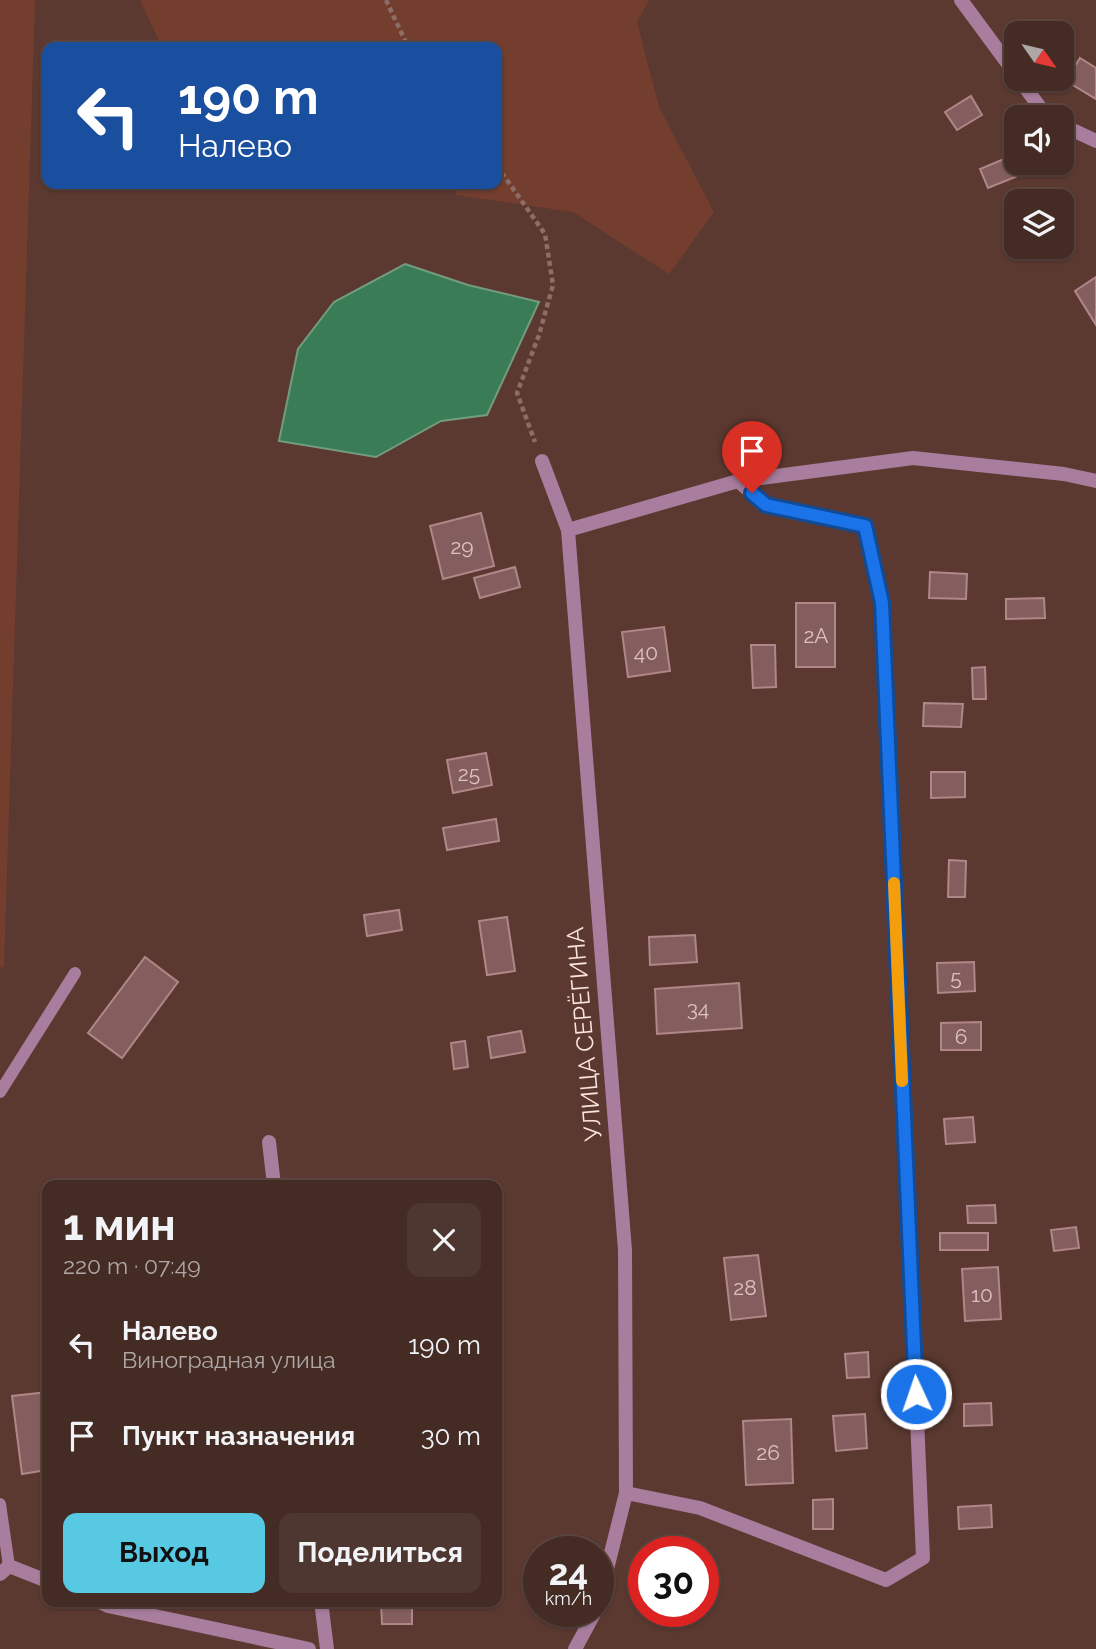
<!DOCTYPE html>
<html lang="ru">
<head>
<meta charset="utf-8">
<style>
	:root { --surface:#442b24; --page:#4e3731; --text:#f1f3f6; --muted:#afa7a6; --line:#5c4741; --accent:#58c9e3 }
	body { margin:0; font-family:Raleway,sans-serif; background:var(--page); color:var(--text); height:100vh; display:flex; flex-direction:column; font-size:26px; white-space:nowrap }
	* { box-sizing:border-box; margin:0 }
	p { font-size:23px; color:var(--muted) }
	.icon { flex:none; width:38px; height:38px; fill:none; stroke:currentColor; stroke-width:2; stroke-linecap:round; stroke-linejoin:round }
	.map { position:relative; flex:1; overflow:hidden }
	.details { position:absolute; left:42px; top:1180px; width:460px; height:427px; display:flex; flex-direction:column; background:var(--surface); border-radius:14px; box-shadow:0 2px 5px #0004,0 0 0 2px var(--line) }
	.details>* { flex:none }
	.hud { position:absolute; left:42px; top:42px; width:460px; height:147px; border-radius:14px; box-shadow:0 2px 5px #0004,0 0 0 2px var(--line); background:#1a4fa0; color:#fff; overflow:hidden }
	.needle { width:46px; rotate:124deg }
	.fabs { position:absolute; left:1004px; top:21px; display:grid; gap:14px }
	.fabs a { display:grid; place-items:center; width:70px; height:70px; border-radius:14px; background:var(--surface); box-shadow:0 2px 5px #0004,0 0 0 2px var(--line); font-size:35px }
	.speed { position:absolute; left:523px; top:1536px; display:flex; gap:14px; font-size:35px; font-weight:700; text-align:center }
	.speed>* { display:grid; place-content:center; width:91px; height:91px; border-radius:50%; background:var(--surface); box-shadow:0 2px 5px #0004,0 0 0 2px var(--line); line-height:1 }
	.speed small { font-size:18px; font-weight:400 }
	.speed .limit { border:10px solid #d22; background:#fff; color:#111 }
	.pin { position:absolute; display:grid; place-items:center; width:60px; height:60px; color:#fff; margin:-72px -30px; border-radius:50% 50% 50% 0; rotate:-45deg; box-shadow:0 0 7px #0007 }
	.pin .icon { rotate:45deg }
	.me { position:absolute; width:77px; margin:-38px; rotate:357deg; stroke-linejoin:round; filter:drop-shadow(0 0 5px #0008) }
	.turn { display:flex; align-items:center; gap:24px; height:147px; padding:0 21px; font-size:32px }
	.turn .icon { width:91px; height:91px; stroke-width:2.5 }
	.turn b { display:block; font-size:49px; line-height:60px }
	.round { display:grid; place-items:center; flex:none; width:74px; height:74px; border-radius:14px; background:var(--page) }
	.overview { display:flex; align-items:center; justify-content:space-between; height:119px; padding:0 21px }
	h1 { font-size:42px; font-weight:700; line-height:52px }
	.primary-button { display:flex; gap:14px; margin-top:auto; padding:14px 21px }
	.primary-button a { flex:1; height:80px; border-radius:14px; background:var(--accent); color:#111; font-size:28px; font-weight:700; line-height:80px; text-align:center }
	.primary-button a+a { background:var(--page); color:var(--text) }
	ul { padding:0; list-style:none }
	li { display:flex; align-items:center; gap:21px; height:91px; padding:0 21px }
	li div { flex:1 }
	li b { display:block; font-size:26px }
	li em { font-style:normal }
	.map>svg:first-child { display:block }
</style>
</head>
<body>
<div class="map">
<svg width="1096" height="1649" viewBox="0 0 1096 1649">
	<rect width="100%" height="100%" fill="#5b3930"/>
	<g fill="#743e2f">
		<polygon points="0,0 35,0 4,966 0,968"/>
		<polygon points="140,0 649,0 637,22 659,107 714,212 669,274 573,212 456,195 456,184 497,184 497,47 162,47"/>
	</g>
	<polygon fill="#397c55" stroke="#739c7e" stroke-width="2" points="405,264 468,285 539,302 487,415 441,421 376,457 279,441 298,349 334,302"/>
	<g fill="#845e5f" stroke="#b08688" stroke-width="2">
		<polygon points="1080,58 1096,68 1096,99 1066,81"/>
		<polygon points="971,96 982,115 957,130 945,112"/>
		<polygon points="1016,154 1017,163 1020,163 1025,173 988,188 980,169"/>
		<polygon points="1059,190 1070,217 1062,221 1062,201 1034,201"/>
		<polygon points="1096,277 1096,325 1075,291"/>
		<polygon points="481,513 494,566 443,579 430,526"/>
		<polygon points="515,567 520,587 480,598 474,578"/>
		<polygon points="930,572 967,574 966,599 929,598"/>
		<polygon points="1044,598 1045,618 1006,619 1006,599"/>
		<rect x="796" y="603" width="39" height="64"/>
		<polygon points="664,627 670,671 628,677 622,632"/>
		<polygon points="751,645 775,645 776,687 753,688"/>
		<polygon points="985,667 986,699 973,699 972,668"/>
		<polygon points="924,703 963,704 961,727 923,726"/>
		<polygon points="486,753 492,785 453,793 447,760"/>
		<polygon points="931,772 965,772 965,797 931,798"/>
		<polygon points="496,819 499,841 447,850 443,828"/>
		<polygon points="949,860 966,861 965,897 948,897"/>
		<polygon points="399,910 402,930 367,936 364,915"/>
		<polygon points="507,917 515,971 487,975 479,921"/>
		<polygon points="695,935 697,962 650,965 649,937"/>
		<polygon points="145,957 178,982 122,1058 88,1033"/>
		<polygon points="974,962 975,991 938,993 937,963"/>
		<polygon points="739,983 742,1028 657,1034 655,989"/>
		<polygon points="981,1022 981,1050 941,1050 941,1023"/>
		<polygon points="521,1031 525,1052 491,1058 488,1037"/>
		<polygon points="465,1041 468,1067 454,1069 451,1043"/>
		<polygon points="973,1117 975,1142 946,1144 944,1119"/>
		<polygon points="995,1205 996,1223 968,1223 967,1206"/>
		<polygon points="1076,1227 1079,1248 1054,1251 1051,1230"/>
		<rect x="940" y="1233" width="48" height="17"/>
		<polygon points="758,1255 766,1316 731,1320 724,1258"/>
		<polygon points="998,1267 1001,1319 965,1321 962,1269"/>
		<polygon points="868,1352 869,1377 847,1378 845,1354"/>
		<polygon points="47,1392 47,1470 22,1474 12,1396"/>
		<polygon points="991,1403 992,1425 964,1426 964,1404"/>
		<polygon points="865,1414 867,1448 836,1451 833,1416"/>
		<polygon points="791,1419 793,1483 746,1485 743,1421"/>
		<polygon points="833,1499 833,1529 813,1529 813,1500"/>
		<polygon points="991,1505 992,1527 959,1529 958,1507"/>
		<polygon points="412,1602 412,1624 382,1624 381,1603"/>
	</g>
	<g fill="none" stroke-linecap="round" stroke-linejoin="round">
		<g stroke="#8c6e66" stroke-width="4.5" stroke-dasharray="5 3.5" stroke-linecap="butt">
			<polyline points="386,0 408,47"/>
			<polyline points="497,166 545,234 553,285 539,335 517,393 535,442"/>
		</g>
		<g stroke="#a87d9d" stroke-width="12">
			<polyline points="0,1092 75,973"/>
			<polyline points="0,1504 9,1566"/>
		</g>
		<g stroke="#a87d9d" stroke-width="14">
			<polyline points="961,0 1017,76"/>
			<polyline points="1019,79 1047,117"/>
			<polyline points="1062,125 1096,141"/>
			<polyline points="542,461 568,530 625,1250 626,1493 598,1605"/>
			<polyline points="568,530 738,481 913,458 1064,474 1096,481"/>
			<polyline points="269,1142 274,1185"/>
			<polyline points="626,1493 700,1508 886,1580 923,1558 882,603 865,526 766,505 738,481"/>
			<polyline points="0,1574 9,1566 47,1581"/>
			<polyline points="98,1601 108,1606 309,1649"/>
			<polyline points="321,1601 327,1649"/>
			<polyline points="575,1649 595,1612"/>
		</g>
	</g>
	<g fill="none" stroke-linecap="round" stroke-linejoin="round">
		<defs>
			<polyline id="route" points="752,493 766,505 865,526 882,603 916,1394"/>
		</defs>
		<use href="#route" stroke="#114b97" stroke-width="18"/>
		<use href="#route" stroke="#1a73e8" stroke-width="12"/>
		<polyline stroke="#f59e0b" stroke-width="12" points="894,883 902,1081"/>
	</g>
	<g text-anchor="middle" dominant-baseline="central" stroke-width="7" stroke-linejoin="round" paint-order="stroke">
		<g font-size="21" fill="#ddc3bf">
			<text x="462" y="546">29</text>
			<text x="816" y="635">2А</text>
			<text x="646" y="652">40</text>
			<text x="469" y="773">25</text>
			<text x="956" y="977">5</text>
			<text x="698" y="1008">34</text>
			<text x="961" y="1036">6</text>
			<text x="745" y="1287">28</text>
			<text x="982" y="1294">10</text>
			<text x="768" y="1452">26</text>
		</g>
		<g font-size="24" fill="#fbe5df" stroke="#5b3930">
			<text transform="translate(584 1034) rotate(-95)">УЛИЦА СЕРЁГИНА</text>
		</g>
	</g>
</svg>
<div class="fabs">
<a><svg class="needle" viewBox="-14 -14 28 28"><path d="M0-13l5 13h-10z" fill="#e53935"/><path d="M0 13l5-13h-10z" fill="#afa7a6"/></svg></a>
<a><svg class="icon" aria-label="sound" viewBox="0 0 24 24"><path d="M4 9h4l5-4v14l-5-4H4zM17 9q2 3 0 6"/></svg></a>
<a><svg class="icon" aria-label="layers" viewBox="0 0 24 24"><path d="M12 4l9 5-9 5-9-5zM3 14l9 5 9-5"/></svg></a>
</div>
<div class="speed"><div>24<small>km/h</small></div><div class="limit">30</div></div>
<div class="pin" style="left:752px;top:493px;background:#d93025"><svg class="icon" aria-label="arrive" viewBox="0 0 24 24"><path d="M6 21V4h12l-3 4 3 4H6"/></svg></div>
<svg class="me" style="left:916px;top:1394px" viewBox="-20 -20 40 40"><circle r="17" fill="#1a73e8" stroke="#fff" stroke-width="3"/><path d="M0-11L8 9 0 5-8 9z" fill="#fff"/></svg>
<div class="hud">
<div class="turn"><svg class="icon" aria-label="left" viewBox="0 0 24 24"><path d="M17 20v-9H6M10 6l-5 5 5 5"/></svg><div><b>190 m</b>Налево</div></div>
</div>
<section class="details">
<div class="overview"><div><h1>1 мин</h1><p>220 m · 07:49</p></div><a class="round"><svg class="icon" aria-label="close" viewBox="0 0 24 24"><path d="M6 6l12 12M18 6L6 18"/></svg></a></div>
<ul>
<li><svg class="icon" aria-label="left" viewBox="0 0 24 24"><path d="M17 20v-9H6M10 6l-5 5 5 5"/></svg><div><b>Налево</b><p>Виноградная улица</p></div><em>190 m</em></li>
<li><svg class="icon" aria-label="arrive" viewBox="0 0 24 24"><path d="M6 21V4h12l-3 4 3 4H6"/></svg><div><b>Пункт назначения</b></div><em>30 m</em></li>
</ul>
<div class="primary-button"><a>Выход</a><a>Поделиться</a></div>
</section>
</div>
</body>
</html>
